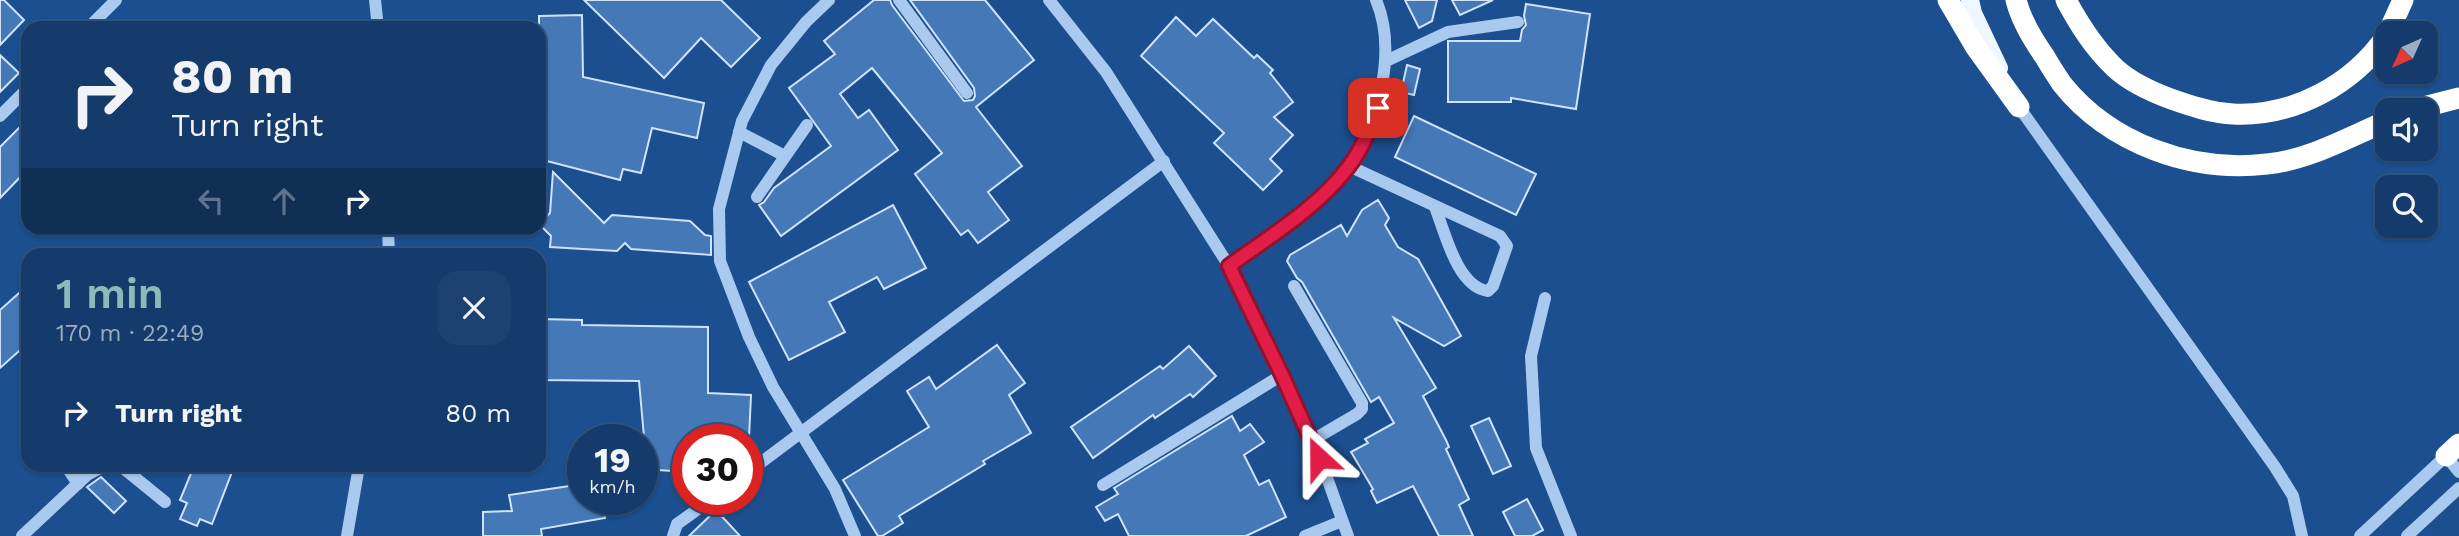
<!DOCTYPE html>
<html lang="en">
<head>
<meta charset="utf-8">
<style>
	:root { --surface:#143b6b; --page:#1d4271; --text:#f1f3f6; --muted:#9dadc1; --line:#33557e; --accent:#8bbbb9 }
	body { margin:0; font-family:"Work Sans",sans-serif; background:var(--page); color:var(--text); height:100vh; display:flex; flex-direction:column; font-size:26px; white-space:nowrap }
	* { box-sizing:border-box; margin:0 }
	p { font-size:23px; color:var(--muted) }
	.icon { flex:none; width:38px; height:38px; fill:none; stroke:currentColor; stroke-width:2; stroke-linecap:round; stroke-linejoin:round }
	.map { position:relative; flex:1; overflow:hidden }
	.sheet { position:absolute; left:21px; top:248px; width:525px; height:224px; display:flex; flex-direction:column; background:var(--surface); border-radius:21px; box-shadow:0 2px 5px #0004,0 0 0 2px var(--line) }
	.sheet>* { flex:none }
	.hud { position:absolute; left:21px; top:21px; width:525px; height:214px; border-radius:21px; box-shadow:0 2px 5px #0004,0 0 0 2px var(--line); background:#143b6b; color:var(--text); overflow:hidden }
	.needle { width:46px; rotate:225deg }
	.tools { position:absolute; left:2375px; top:21px; display:grid; gap:14px }
	.tools a { display:grid; place-items:center; width:63px; height:63px; border-radius:14px; background:var(--surface); box-shadow:0 2px 5px #0004,0 0 0 2px var(--line); font-size:35px }
	.speed { position:absolute; left:567px; top:424px; display:flex; gap:14px; font-size:35px; font-weight:700; text-align:center }
	.speed>* { display:grid; place-content:center; width:91px; height:91px; border-radius:50%; background:var(--surface); box-shadow:0 2px 5px #0004,0 0 0 2px var(--line); line-height:1 }
	.speed small { font-size:18px; font-weight:400 }
	.speed .limit { border:10px solid #d22; background:#fff; color:#111 }
	.pin { position:absolute; display:grid; place-items:center; width:60px; height:60px; color:#fff; margin:-30px; border-radius:14px; box-shadow:0 4px 10px #0006 }
	.me { position:absolute; width:77px; margin:-38px; rotate:336deg; stroke-linejoin:round; filter:drop-shadow(0 0 5px #0008) }
	.turn { display:flex; align-items:center; gap:24px; height:147px; padding:0 35px; font-size:32px }
	.turn .icon { width:91px; height:91px; stroke-width:2.5 }
	.turn b { display:block; font-size:49px; line-height:60px }
	.lanes { display:flex; align-items:center; height:66px; padding:0 35px; background:#0003; justify-content:center; gap:35px; direction:ltr }
	.lanes .off { opacity:.35 }
	.round { display:grid; place-items:center; flex:none; width:74px; height:74px; border-radius:21px; background:var(--page) }
	.summary { display:flex; align-items:center; justify-content:space-between; height:119px; padding:0 35px }
	h1 { font-size:42px; font-weight:600; line-height:52px; color:var(--accent) }
	ul { padding:0; list-style:none }
	li { display:flex; align-items:center; gap:21px; height:91px; padding:0 35px }
	li div { flex:1 }
	li b { display:block; font-size:26px }
	li em { font-style:normal }
	.map>svg:first-child { display:block }
</style>
</head>
<body>
<div class="map">
<svg width="2459" height="536" viewBox="0 0 2459 536">
	<rect width="100%" height="100%" fill="#1b4f8f"/>
	<g fill="#4478b7" stroke="#cfe3fa" stroke-width="2">
		<polygon points="0,0 4,0 24,20 0,45"/>
		<polygon points="584,0 721,0 760,38 731,67 701,38 664,78"/>
		<polygon points="874,0 890,0 892,5 964,101 973,100 975,96 974,88 910,0 985,0 1034,60 976,107 1022,166 988,192 1009,220 978,243 968,230 961,235 915,174 942,153 872,68 840,94 858,118 869,110 898,150 781,236 759,205 764,202 774,188 831,146 789,88 835,54 824,41"/>
		<polygon points="1405,0 1437,0 1432,21 1419,28"/>
		<polygon points="1452,0 1493,0 1460,15"/>
		<polygon points="1526,4 1590,14 1576,109 1511,98 1511,102 1448,102 1448,41 1520,41 1522,30 1526,25 1524,16"/>
		<polygon points="582,15 583,77 704,103 697,138 652,128 641,173 623,169 620,180 539,159 539,148 547,115 539,114 539,16"/>
		<polygon points="1176,17 1196,36 1213,19 1254,58 1257,55 1273,70 1270,73 1293,102 1274,117 1293,135 1270,159 1282,171 1263,190 1214,143 1224,133 1141,56"/>
		<polygon points="0,55 19,73 0,92"/>
		<polygon points="1407,65 1420,69 1414,95 1401,92"/>
		<polygon points="1414,116 1536,174 1516,215 1395,157"/>
		<polygon points="28,119 28,169 0,198 0,147"/>
		<polygon points="553,172 604,223 612,215 690,221 705,235 711,236 711,255 631,249 625,243 617,251 550,247 551,236 539,224 550,213"/>
		<polygon points="1378,200 1389,218 1385,225 1398,247 1418,259 1461,336 1444,346 1394,318 1436,388 1423,396 1446,440 1449,447 1446,449 1469,499 1459,505 1473,536 1439,536 1413,486 1377,503 1371,491 1373,489 1351,452 1368,443 1365,439 1394,423 1379,397 1371,402 1302,282 1297,278 1287,261 1290,255 1341,225 1347,236 1362,210"/>
		<polygon points="893,205 926,268 884,289 877,277 829,302 845,332 789,360 749,282"/>
		<polygon points="28,285 28,343 0,368 0,310"/>
		<polygon points="539,319 582,320 582,325 708,327 708,393 751,395 749,438 689,435 688,472 642,469 642,437 644,437 639,381 539,380"/>
		<polygon points="997,345 1025,383 1009,395 1031,433 983,461 985,464 899,516 903,523 882,536 878,536 843,480 929,427 907,391 929,377 936,389"/>
		<polygon points="1189,346 1216,376 1193,397 1190,394 1155,418 1153,415 1093,458 1071,427 1160,366 1163,369"/>
		<polygon points="1232,416 1240,431 1250,424 1264,442 1244,455 1259,485 1269,480 1286,517 1246,536 1129,536 1118,514 1105,521 1096,507 1118,494 1114,488"/>
		<polygon points="1489,418 1511,466 1493,474 1471,426"/>
		<polygon points="194,466 218,466 232,472 212,524 200,519 197,526 180,519 187,503 180,500"/>
		<polygon points="101,477 126,501 114,513 87,487"/>
		<polygon points="583,484 583,499 602,499 605,518 541,529 542,536 483,536 483,512 512,511 509,495"/>
		<polygon points="1527,499 1543,530 1532,536 1515,536 1503,512"/>
		<polygon points="716,510 740,536 689,536"/>
	</g>
	<g fill="none" stroke-linecap="round" stroke-linejoin="round">
		<g stroke="#a9c9ee" stroke-width="12">
			<polyline points="375,0 378,28"/>
			<polyline points="829,0 806,22 771,65 742,121 719,209 720,261 749,337 773,387 835,489 855,536"/>
			<polyline points="899,0 967,93"/>
			<polyline points="1049,0 1106,72 1229,266 1282,375 1326,475 1348,536"/>
			<polyline points="88,28 116,0"/>
			<polyline points="1386,61 1448,32 1518,22"/>
			<polyline points="2019,107 2275,467 2293,496 2302,536"/>
			<polyline points="0,116 28,88"/>
			<polyline points="739,132 785,156"/>
			<path d="M1349,166L1500,236L1507,246L1493,286L1488,291C1457,287 1445,232 1435,207"/>
			<polyline points="757,197 807,125"/>
			<polyline points="388,228 389,256"/>
			<path d="M1229,266C1301,213 1365,179 1382,84C1387,57 1387,26 1376,0"/>
			<polyline points="1294,286 1362,403 1362,409 1357,414 1311,441"/>
			<polyline points="1545,298 1531,356 1536,448 1571,536"/>
			<polyline points="66,466 78,484"/>
			<polyline points="116,466 122,467 165,502"/>
			<polyline points="747,473 1164,161"/>
			<polyline points="1103,485 1282,375"/>
			<polyline points="22,536 87,475 104,466"/>
			<polyline points="347,536 359,466"/>
			<polyline points="673,536 677,524 712,499"/>
			<polyline points="1305,536 1342,521"/>
			<polyline points="2360,536 2446,456 2459,472"/>
			<polyline points="2407,536 2459,488"/>
		</g>
		<polyline stroke="#f0f6ff" stroke-width="18" points="1970,0 1973,13 1999,68"/>
		<g stroke="#fff" stroke-width="21">
			<polyline points="1948,0 1975,46 2019,107"/>
			<path d="M2016,0C2021,20 2033,40 2045,57C2050,66 2056,75 2062,84C2110,144 2192,173 2267,164C2309,160 2349,137 2387,121"/>
			<path d="M2066,0C2080,26 2094,48 2115,68C2130,82 2152,92 2171,99C2191,106 2212,113 2233,114C2293,117 2353,85 2387,35"/>
			<polyline points="2388,33 2403,0"/>
			<polyline points="2412,110 2459,98"/>
			<polyline points="2446,456 2459,444"/>
		</g>
	</g>
	<g fill="none" stroke-linecap="round" stroke-linejoin="round">
		<defs>
			<path id="route" d="M1319,458L1282,375L1229,266C1270,236 1319,207 1349,166C1362,149 1370,128 1378,108"/>
		</defs>
		<use href="#route" stroke="#92132f" stroke-width="18"/>
		<use href="#route" stroke="#e11d48" stroke-width="12"/>
	</g>
</svg>
<div class="tools">
<a><svg class="needle" viewBox="-14 -14 28 28"><path d="M0-13l5 13h-10z" fill="#e53935"/><path d="M0 13l5-13h-10z" fill="#9dadc1"/></svg></a>
<a><svg class="icon" aria-label="sound" viewBox="0 0 24 24"><path d="M4 9h4l5-4v14l-5-4H4zM17 9q2 3 0 6"/></svg></a>
<a><svg class="icon" aria-label="search" viewBox="0 0 24 24"><circle cx="10" cy="10" r="6"/><path d="M15 15l6 6"/></svg></a>
</div>
<div class="speed"><div>19<small>km/h</small></div><div class="limit">30</div></div>
<div class="pin" style="left:1378px;top:108px;background:#d93025"><svg class="icon" aria-label="arrive" viewBox="0 0 24 24"><path d="M6 21V4h12l-3 4 3 4H6"/></svg></div>
<svg class="me" style="left:1319px;top:458px" viewBox="-20 -20 40 40"><path d="M0-17L14 15 0 8-14 15z" fill="#e11d48" stroke="#fff" stroke-width="4"/></svg>
<div class="hud">
<div class="turn"><svg class="icon" aria-label="right" viewBox="0 0 24 24"><path d="M7 20v-9h11M14 6l5 5-5 5"/></svg><div><b>80 m</b>Turn right</div></div>
<div class="lanes"><svg class="icon off" aria-label="left" viewBox="0 0 24 24"><path d="M17 20v-9H6M10 6l-5 5 5 5"/></svg><svg class="icon off" aria-label="ahead" viewBox="0 0 24 24"><path d="M12 20V5M6 11l6-6 6 6"/></svg><svg class="icon" aria-label="right" viewBox="0 0 24 24"><path d="M7 20v-9h11M14 6l5 5-5 5"/></svg></div>
</div>
<section class="sheet">
<div class="summary"><div><h1>1 min</h1><p>170 m · 22:49</p></div><a class="round"><svg class="icon" aria-label="close" viewBox="0 0 24 24"><path d="M6 6l12 12M18 6L6 18"/></svg></a></div>
<ul>
<li><svg class="icon" aria-label="right" viewBox="0 0 24 24"><path d="M7 20v-9h11M14 6l5 5-5 5"/></svg><div><b>Turn right</b></div><em>80 m</em></li>
</ul>
</section>
</div>
</body>
</html>
